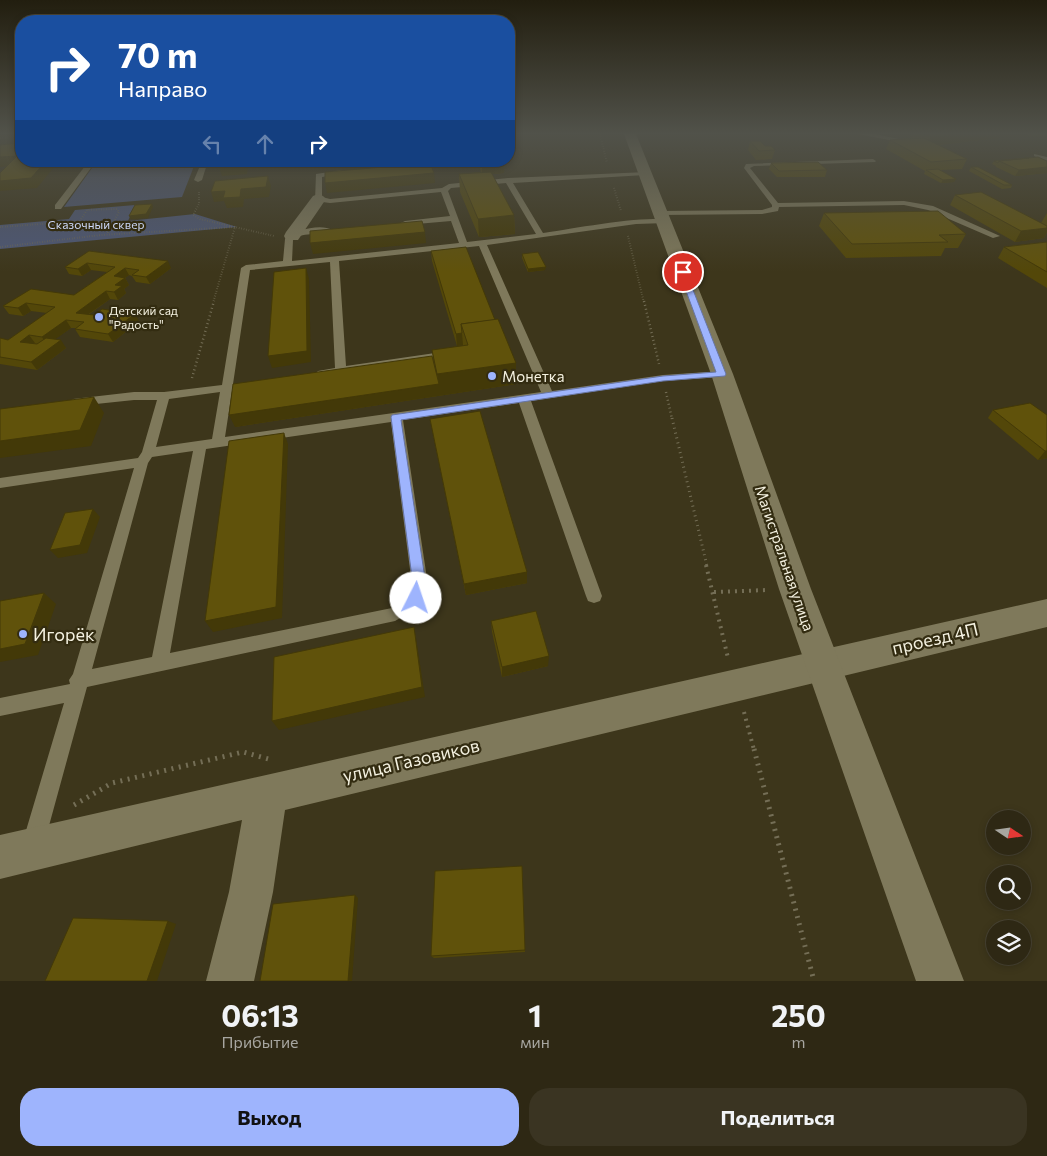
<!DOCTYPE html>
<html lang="ru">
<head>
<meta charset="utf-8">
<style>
	:root { --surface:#2e2814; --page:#3a3422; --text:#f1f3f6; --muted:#a7a6a0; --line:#494434; --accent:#9eb4fd }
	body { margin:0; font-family:Commissioner,sans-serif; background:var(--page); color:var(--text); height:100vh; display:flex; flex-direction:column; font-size:19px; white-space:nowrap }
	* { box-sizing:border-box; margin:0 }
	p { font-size:16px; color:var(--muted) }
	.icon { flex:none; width:28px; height:28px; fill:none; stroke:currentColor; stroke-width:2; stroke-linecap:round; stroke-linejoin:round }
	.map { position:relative; height:981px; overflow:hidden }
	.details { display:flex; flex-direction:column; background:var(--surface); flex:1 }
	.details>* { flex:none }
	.top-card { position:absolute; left:15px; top:15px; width:500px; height:152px; border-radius:20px; box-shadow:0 2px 8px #0003,0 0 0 1px var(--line); background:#1a4fa0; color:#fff; overflow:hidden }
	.needle { width:32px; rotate:103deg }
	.controls { position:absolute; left:986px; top:810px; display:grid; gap:10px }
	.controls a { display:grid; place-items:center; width:45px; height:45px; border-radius:50%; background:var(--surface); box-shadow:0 2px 8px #0003,0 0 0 1px var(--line); font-size:25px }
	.pin { position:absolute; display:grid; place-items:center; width:42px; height:42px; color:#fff; margin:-21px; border:2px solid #fff; border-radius:50%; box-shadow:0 1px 5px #0007 }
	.me { position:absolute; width:55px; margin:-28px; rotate:4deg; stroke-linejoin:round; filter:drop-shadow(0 0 4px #0008) }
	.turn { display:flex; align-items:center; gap:18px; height:105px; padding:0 20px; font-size:22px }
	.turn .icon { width:65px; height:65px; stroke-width:2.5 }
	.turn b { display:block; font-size:35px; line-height:42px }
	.lanes { display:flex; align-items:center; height:48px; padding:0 20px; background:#0003; justify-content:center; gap:25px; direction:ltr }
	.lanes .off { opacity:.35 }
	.eta { display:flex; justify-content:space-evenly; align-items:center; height:85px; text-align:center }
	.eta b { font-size:30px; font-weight:700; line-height:35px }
	.cta { display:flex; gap:10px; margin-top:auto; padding:10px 20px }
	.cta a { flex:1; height:58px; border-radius:20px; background:var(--accent); color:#111; font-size:20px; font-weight:700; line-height:58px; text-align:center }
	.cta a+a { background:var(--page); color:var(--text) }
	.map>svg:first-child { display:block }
</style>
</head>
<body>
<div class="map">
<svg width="1047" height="981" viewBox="0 0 1047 981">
	<rect width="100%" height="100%" fill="#3d361b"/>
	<g fill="#4d5776">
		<polygon points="97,161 196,161 182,197 64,207"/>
		<polygon points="135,205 128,221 195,214 237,227 0,249 0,225 69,219 75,210"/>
	</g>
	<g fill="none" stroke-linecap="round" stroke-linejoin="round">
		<g stroke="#746e56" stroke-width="2" stroke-dasharray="0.5 2" stroke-linecap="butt">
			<polyline points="600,134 607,163"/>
			<polyline points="0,138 21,137"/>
			<polyline points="614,188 621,211"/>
			<polyline points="199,192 199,204 193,215 200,219 274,236"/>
			<polyline points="0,227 80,221 87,210 117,209 119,212 107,234"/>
			<polyline points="628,236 644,303"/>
			<polyline points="0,247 101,235 235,227 213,303"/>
		</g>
		<g stroke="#746e56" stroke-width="2.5" stroke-dasharray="1 3" stroke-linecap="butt">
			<polyline points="644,301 659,364"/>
			<polyline points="192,378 214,301"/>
			<polyline points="666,392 672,419"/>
		</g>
		<polyline stroke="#746e56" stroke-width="3" stroke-dasharray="1 4" stroke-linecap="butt" points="672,418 707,566"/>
		<g stroke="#746e56" stroke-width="4" stroke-dasharray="2 5" stroke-linecap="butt">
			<polyline points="706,565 728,658"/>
			<polyline points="714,592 768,590"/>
			<polyline points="744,712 754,750"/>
		</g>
		<g stroke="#746e56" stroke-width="5" stroke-dasharray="2 5.5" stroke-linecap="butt">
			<polyline points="754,749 814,981"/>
			<polyline points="74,805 112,783 243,752 272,760"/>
		</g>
		<g fill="#7f795b" fill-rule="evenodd">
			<polygon points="858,134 875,134 908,141 905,143"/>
			<polygon points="1034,154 1047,157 1047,162 1034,156"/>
			<polygon points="873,159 876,161 875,162 754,166 750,168 778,203 904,201 933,206 1000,236 993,238 928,210 904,205 779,207 778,211 762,214 660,215 656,213 660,211 762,210 772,207 772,205 744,168 746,164"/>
			<polygon points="89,161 96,161 61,209 55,209 55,205"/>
			<polygon points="202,161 208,161 202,180 198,182 194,180"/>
			<polygon points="449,162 450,163 447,165 413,168 410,166 413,164"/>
			<path d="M342,170L344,171V173L322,177V197L330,199L442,188L449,184L508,178L647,172L649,173L645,175L513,183L543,233C563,230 656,213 667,221L666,223L636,224L487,245L552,391L663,375L722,371L728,374L722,377L663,381L531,401L602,596L600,601L594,603L588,601L586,596L519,403L403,420L428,585L417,608L395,621L87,687L44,844L41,852L33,855L25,852L22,844L64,703L0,716V698L70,684L69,680L73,674L134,468L0,488V478L138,458L142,452L157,400H134L77,406L73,405L71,402L73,399L134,392H164L222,385L241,268L246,265L283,261L285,239C293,230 322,223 332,230C321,238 305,230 293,240L292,261L459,243L451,221L405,225L401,223L405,221L450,216L441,192L330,203L315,201L316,174ZM506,183L536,234L467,242L448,191L451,188ZM479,246L541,392L225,437L232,391L240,387L233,384L250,270L330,262L335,368L318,371L316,373L322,376L442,358L447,355L442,352L346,366L339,261ZM220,392L212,439L156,447L169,399ZM391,422L412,585L406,598L392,608L170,653L206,449ZM193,451L152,657L92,669L148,463L152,457Z"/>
		</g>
		<g fill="#7f795b" fill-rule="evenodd">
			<polygon points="318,194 323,196 326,199 298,240 286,240 284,236 286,232 313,196"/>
			<polygon points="1047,599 1047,627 285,810 273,892 254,981 206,981 229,892 242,820 0,879 0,835"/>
		</g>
		<polygon fill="#7f795b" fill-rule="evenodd" points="624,134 636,134 733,374 811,589 964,981 916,981 779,589 711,374"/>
	</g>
	<g fill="#534709">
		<polygon points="912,134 1000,134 998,138 938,145 967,159 962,169 940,170 956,179 954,182 941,183 924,174 925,171 886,149 890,140 910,138"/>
		<polygon points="1026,134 1047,134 1047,136 1030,137"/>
		<polygon points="750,141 775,150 772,159 756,160 748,150"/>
		<polygon points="477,161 505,161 504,173 492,174 514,215 515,234 479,237 460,192 459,174 481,172"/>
		<polygon points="994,161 1047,161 1047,173 1015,176 996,167 996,166 992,164"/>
		<polygon points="771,163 827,170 825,177 777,177 769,169"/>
		<polygon points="971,167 1012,185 1011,188 1002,189 969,171"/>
		<polygon points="955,195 1041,223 1047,213 1047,232 1044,238 1015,242 950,205"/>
		<polygon points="824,213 966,234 958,248 945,248 941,256 846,258 819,226"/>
		<polygon points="1047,242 1047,288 998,258 1004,247"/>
		<polygon points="89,251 171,268 150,284 136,282 132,276 129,275 125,278 129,285 124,289 126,293 118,300 110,299 88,315 139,321 113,342 80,337 75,329 76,328 71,328 55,339 66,348 37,370 0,364 0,338 8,340 47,313 31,311 23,316 9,314 3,306 74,295 107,272 91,270 82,276 69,274 65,267"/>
		<polygon points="431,251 495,320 516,363 516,384 235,427 433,361 432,350 463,346 463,345 457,346 432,261"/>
		<polygon points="522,254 545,270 528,272 522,258"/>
		<polygon points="993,410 1047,415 1047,458 1038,460 988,418"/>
		<polygon points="430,419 527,572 527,583 466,595"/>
		<polygon points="491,621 548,666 502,677 492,632"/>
		<polygon points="522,866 525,952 434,958 431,956"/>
	</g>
	<g fill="#433908">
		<polygon points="959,134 1000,134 998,138 927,146 931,137"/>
		<polygon points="17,156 22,165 0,167 0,157"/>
		<polygon points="46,161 59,161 37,188 0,191 0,181"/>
		<polygon points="245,161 249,161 247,174 222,176 219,167"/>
		<polygon points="505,161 504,173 482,175 482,166"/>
		<polygon points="1047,167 1047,173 1015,176 1019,170"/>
		<polygon points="434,173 435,183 327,193 325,183"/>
		<polygon points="268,176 271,186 269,197 244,199 243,207 227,208 224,201 214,202 211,192 241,189"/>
		<polygon points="956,179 954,182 941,183 943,180"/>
		<polygon points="152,204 153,207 148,218 131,219 129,216"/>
		<polygon points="514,215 515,234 479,237 478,219"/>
		<polygon points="1047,228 1047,232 1044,238 1015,242 1021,231"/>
		<polygon points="425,232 426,243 313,254 310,243"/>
		<polygon points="168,261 171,268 150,284 146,277"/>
		<polygon points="87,263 91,270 82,276 78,269"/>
		<polygon points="546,267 545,270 528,272 528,269"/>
		<polygon points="125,268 129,275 125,278 129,285 124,289 126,293 118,300 114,292 114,276"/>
		<polygon points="306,268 309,279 311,362 272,368 268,356"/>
		<polygon points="106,291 110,299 80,320 76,313"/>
		<polygon points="26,303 31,311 23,316 18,308"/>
		<polygon points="135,314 139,321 113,342 108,334"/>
		<polygon points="66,320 71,328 47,345 42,337"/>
		<polygon points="462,333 463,345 457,346 456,334"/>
		<polygon points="29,335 35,343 25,349 20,342"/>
		<polygon points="61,340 66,348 37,370 31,362"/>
		<polygon points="516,363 516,384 235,427 229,415 439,384 437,374"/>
		<polygon points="94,397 104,413 91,446 0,458 0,441"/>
		<polygon points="284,433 288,444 282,618 213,632 205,621"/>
		<polygon points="1045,451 1047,451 1047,458 1038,460"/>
		<polygon points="93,509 100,517 87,553 58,558 50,550"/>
		<polygon points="527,572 527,583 466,595 464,584"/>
		<polygon points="44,593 56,604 38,655 0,662 0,649"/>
		<polygon points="414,627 416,638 425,697 279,730 272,721"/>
		<polygon points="549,656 548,666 502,677 502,667"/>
		<polygon points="355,895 358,898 352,981 348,981"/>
		<polygon points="168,921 176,924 157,981 147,981"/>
	</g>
	<g fill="#60520b" stroke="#433908">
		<polygon points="924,134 959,134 931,137"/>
		<polygon points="924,138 967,159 931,162 890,140"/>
		<polygon points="750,141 760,141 765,146 771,146 775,150 759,151"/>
		<polygon points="21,143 21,161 46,161 31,178 0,181 0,173 17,156 0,157 0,145"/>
		<polygon points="1038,157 1047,161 1047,167 1019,170 999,161"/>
		<polygon points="1029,158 999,161 998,163 994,161"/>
		<polygon points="220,161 245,161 244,165 219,167"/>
		<polygon points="480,161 505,161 503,162 504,164 482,166"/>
		<polygon points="818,162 827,170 779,171 771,163"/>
		<polygon points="430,163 434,173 325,183 325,172"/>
		<polygon points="971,167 978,167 1012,185 1004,185"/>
		<polygon points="938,169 956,179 943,180 926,170"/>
		<polygon points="491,172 514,215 478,219 459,174"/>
		<polygon points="268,176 266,187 241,189 240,197 223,198 225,191 211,192 215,181"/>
		<polygon points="981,192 1047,226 1047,228 1021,231 955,195"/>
		<polygon points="152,204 146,214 129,216 135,205"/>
		<polygon points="938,211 966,234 939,235 948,242 852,244 824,213"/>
		<polygon points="422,221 425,232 310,243 310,231"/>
		<polygon points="1047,242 1047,272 1004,247"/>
		<polygon points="466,247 495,320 461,324 462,333 456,334 431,251"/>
		<polygon points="89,251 168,261 146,277 132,275 139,270 125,268 114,276 125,278 115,285 122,286 114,292 106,291 76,313 94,315 102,309 135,314 108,334 75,329 84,322 66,320 42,337 29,335 20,342 37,344 46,338 61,340 31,362 0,357 0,338 8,340 55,307 26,303 18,308 3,306 31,289 74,295 115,267 87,263 78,269 65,267"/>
		<polygon points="538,252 546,267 528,269 522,254"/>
		<polygon points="306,268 307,351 268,356 274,272"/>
		<polygon points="498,319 516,363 437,374 432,350 468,345 461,324"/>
		<polygon points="432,356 439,384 229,415 233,384"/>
		<polygon points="94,397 80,430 0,441 0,409"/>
		<polygon points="1030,403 1047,415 1047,451 1045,451 993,410"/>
		<polygon points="480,411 527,572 464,584 430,419"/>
		<polygon points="284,433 276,607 205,621 229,441"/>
		<polygon points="93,509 80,545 50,550 65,513"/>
		<polygon points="44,593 25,644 0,649 0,601"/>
		<polygon points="536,611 549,656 502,667 491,621"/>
		<polygon points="414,627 422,687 272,721 274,657"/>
		<polygon points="522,866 525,950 431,956 435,871"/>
		<polygon points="355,895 348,981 260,981 273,904"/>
		<polygon points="73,918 168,921 147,981 45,981"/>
	</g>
	<linearGradient id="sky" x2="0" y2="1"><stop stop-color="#221e0f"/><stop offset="0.49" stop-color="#51524a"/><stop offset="1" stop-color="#51524a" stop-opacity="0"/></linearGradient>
	<rect width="1047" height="272" fill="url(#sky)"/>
	<polygon fill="#9eb4fd" stroke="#6775a4" points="683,270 686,272 726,374 725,376 663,381 401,420 426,585 421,602 416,604 412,602 410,598 413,585 391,417 392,415 663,376 716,372 679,272"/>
	<g fill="#9eb4fd" stroke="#332c11" stroke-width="2">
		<circle cx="99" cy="317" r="5"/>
		<circle cx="492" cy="376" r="5"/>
		<circle cx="23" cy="634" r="5"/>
	</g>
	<g text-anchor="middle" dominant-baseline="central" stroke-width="4.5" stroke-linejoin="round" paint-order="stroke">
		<g font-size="12" fill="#ccd7f7" stroke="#332c11">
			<text x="96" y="224">Сказочный сквер</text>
		</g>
		<g font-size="12" fill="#f4f1e0" stroke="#332c11" text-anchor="start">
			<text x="109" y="310">Детский сад<tspan x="109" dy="14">"Радость"</tspan></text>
		</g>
		<g font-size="15" fill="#f4f1e0" stroke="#332c11" text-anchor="start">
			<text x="502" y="376">Монетка</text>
		</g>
		<g font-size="15" fill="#f4f1e0" stroke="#332c11">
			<text transform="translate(785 558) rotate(71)">Магистральная улица</text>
		</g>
		<g font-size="18" fill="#f4f1e0" stroke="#332c11" text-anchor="start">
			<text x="33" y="634">Игорёк</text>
		</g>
		<g font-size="18" fill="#f4f1e0" stroke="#332c11">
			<text transform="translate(935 638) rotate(-13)">проезд 4П</text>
			<text transform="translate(411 760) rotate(-13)">улица Газовиков</text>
		</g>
	</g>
</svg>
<div class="controls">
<a><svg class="needle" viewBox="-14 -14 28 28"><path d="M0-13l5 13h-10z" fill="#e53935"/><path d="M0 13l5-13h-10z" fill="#a7a6a0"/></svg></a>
<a><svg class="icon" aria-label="search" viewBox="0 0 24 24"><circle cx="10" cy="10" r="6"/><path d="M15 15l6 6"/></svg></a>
<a><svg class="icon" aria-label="layers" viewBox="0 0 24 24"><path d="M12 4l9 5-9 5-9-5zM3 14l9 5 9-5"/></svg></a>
</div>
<div class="pin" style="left:683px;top:272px;background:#d93025"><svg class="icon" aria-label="arrive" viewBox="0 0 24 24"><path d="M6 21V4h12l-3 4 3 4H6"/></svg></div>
<svg class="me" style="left:416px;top:598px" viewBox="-20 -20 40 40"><circle r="19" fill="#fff"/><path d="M0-13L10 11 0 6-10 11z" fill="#9eb4fd"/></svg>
<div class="top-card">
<div class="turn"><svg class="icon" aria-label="right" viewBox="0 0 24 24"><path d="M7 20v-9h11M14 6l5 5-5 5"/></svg><div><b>70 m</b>Направо</div></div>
<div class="lanes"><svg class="icon off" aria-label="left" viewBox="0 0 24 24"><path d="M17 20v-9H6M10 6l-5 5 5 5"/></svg><svg class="icon off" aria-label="ahead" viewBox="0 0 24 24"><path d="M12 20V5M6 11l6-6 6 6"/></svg><svg class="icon" aria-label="right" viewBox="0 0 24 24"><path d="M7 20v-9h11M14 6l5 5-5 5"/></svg></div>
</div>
</div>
<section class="details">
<div class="eta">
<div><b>06:13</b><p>Прибытие</p></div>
<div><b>1</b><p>мин</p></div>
<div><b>250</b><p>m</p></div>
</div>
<div class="cta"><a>Выход</a><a>Поделиться</a></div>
</section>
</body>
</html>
